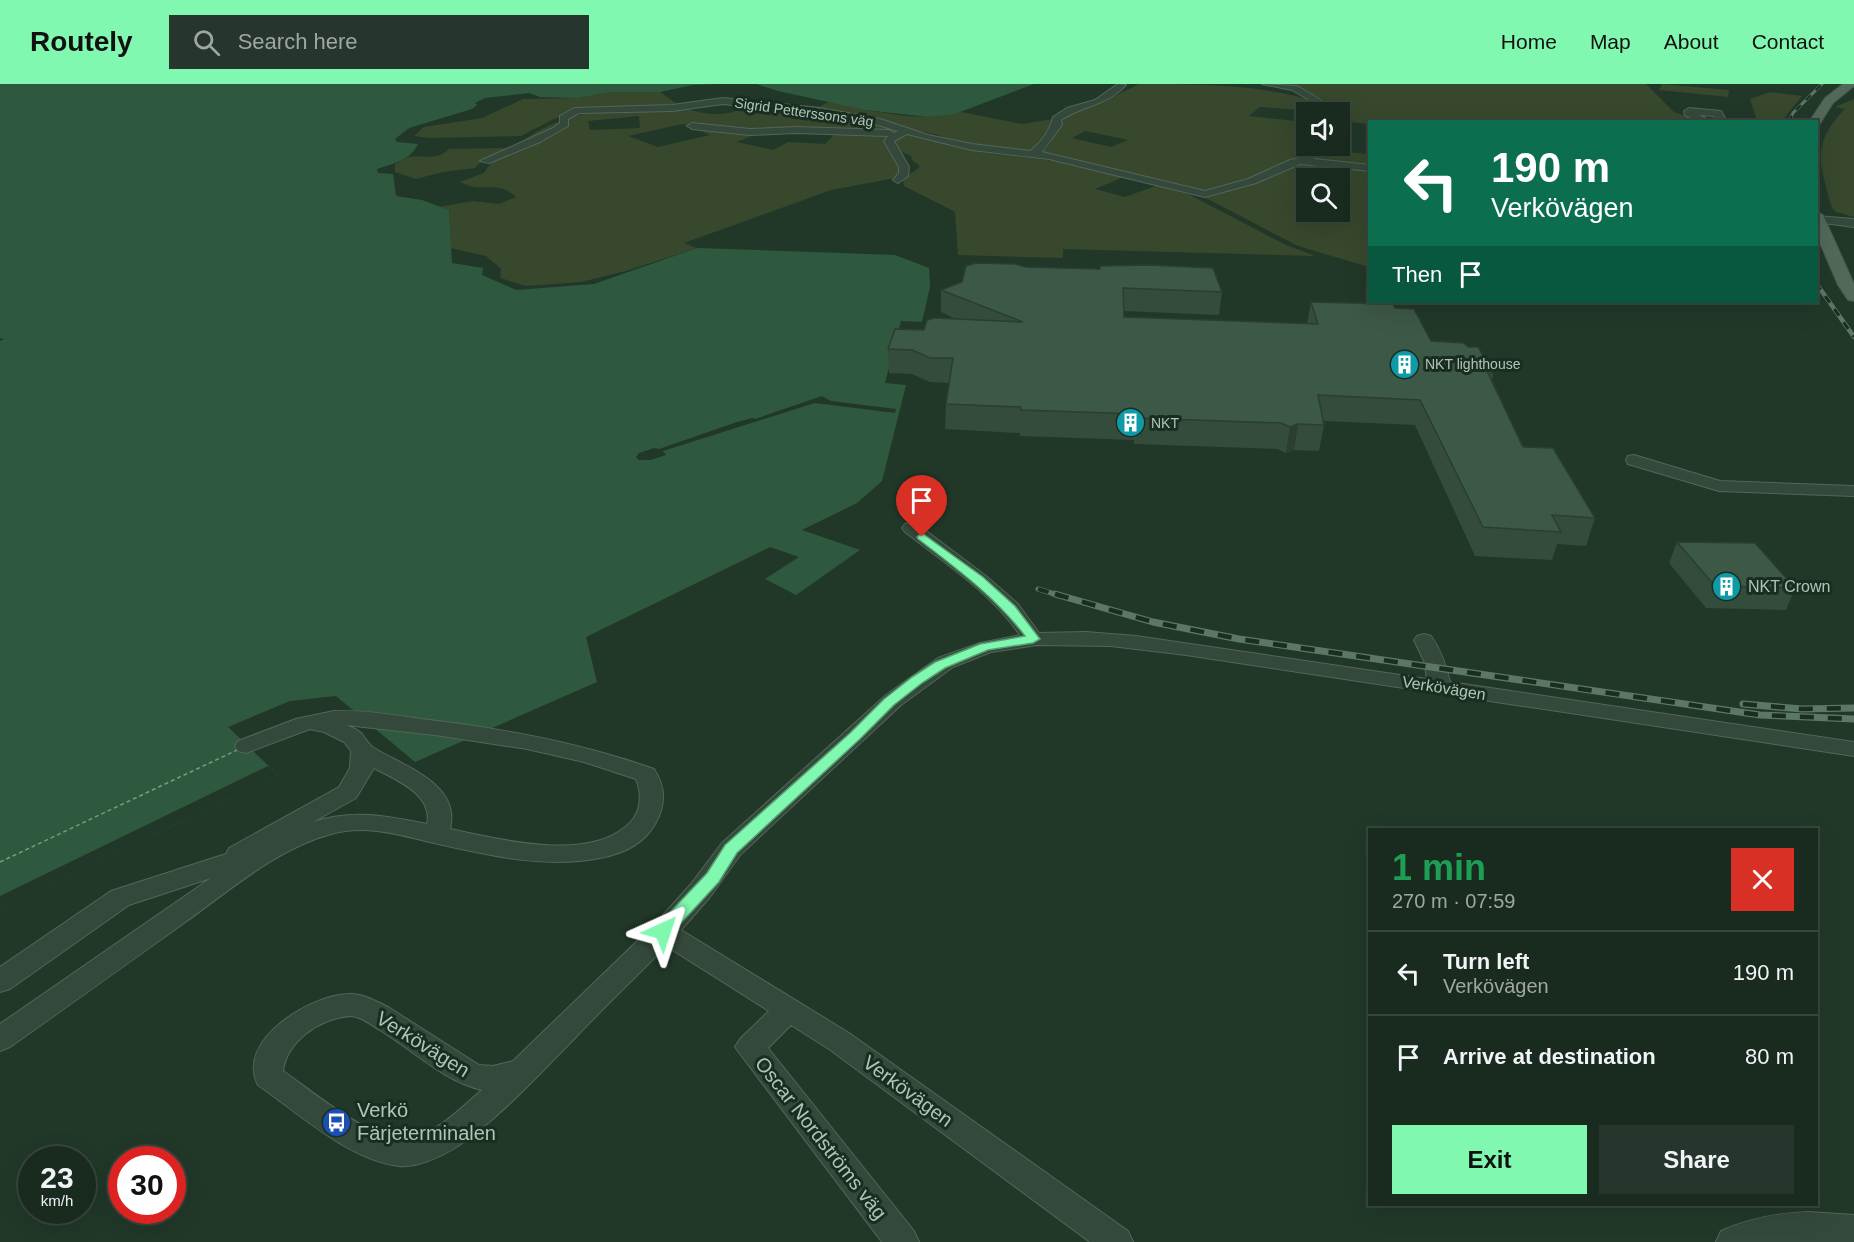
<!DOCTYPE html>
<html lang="en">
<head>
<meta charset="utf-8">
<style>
	:root { --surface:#192a1f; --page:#26362c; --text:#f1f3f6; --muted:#9fa7a4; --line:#37463d; --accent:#81f8af }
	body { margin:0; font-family:Helvetica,sans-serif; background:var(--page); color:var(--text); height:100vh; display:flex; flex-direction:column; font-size:22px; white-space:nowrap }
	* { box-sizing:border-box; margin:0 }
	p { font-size:20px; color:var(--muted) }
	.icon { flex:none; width:33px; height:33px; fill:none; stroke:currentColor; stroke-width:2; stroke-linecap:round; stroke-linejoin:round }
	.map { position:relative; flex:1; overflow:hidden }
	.panel { position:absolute; left:1368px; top:744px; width:450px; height:378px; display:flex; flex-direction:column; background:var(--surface); border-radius:0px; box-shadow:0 6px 24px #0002,0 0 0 2px var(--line) }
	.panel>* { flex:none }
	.guide { position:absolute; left:1368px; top:36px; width:450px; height:183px; border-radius:0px; box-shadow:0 6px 24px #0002,0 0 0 2px var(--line); background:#0b6e4f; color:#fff; overflow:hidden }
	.fabs { position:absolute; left:1296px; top:18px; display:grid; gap:12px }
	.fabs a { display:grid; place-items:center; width:54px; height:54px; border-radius:0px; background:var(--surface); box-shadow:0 6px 24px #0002,0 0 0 2px var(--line); font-size:30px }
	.speed { position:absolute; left:18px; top:1062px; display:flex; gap:12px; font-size:30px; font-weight:700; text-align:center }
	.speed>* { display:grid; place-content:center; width:78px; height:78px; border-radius:50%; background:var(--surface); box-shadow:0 6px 24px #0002,0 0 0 2px var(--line); line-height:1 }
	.speed small { font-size:15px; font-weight:400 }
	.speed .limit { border:9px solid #d22; background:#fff; color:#111 }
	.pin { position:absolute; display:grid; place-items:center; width:51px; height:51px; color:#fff; margin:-62px -26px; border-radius:50% 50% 50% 0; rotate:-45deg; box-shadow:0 0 6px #0007 }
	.pin .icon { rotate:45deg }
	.me { position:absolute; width:66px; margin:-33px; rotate:42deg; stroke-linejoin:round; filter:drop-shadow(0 0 4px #0008) }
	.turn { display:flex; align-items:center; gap:21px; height:126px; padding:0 24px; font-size:27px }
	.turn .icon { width:78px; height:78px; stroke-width:2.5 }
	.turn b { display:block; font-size:42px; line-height:51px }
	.then { display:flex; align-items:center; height:57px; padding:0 24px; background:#0003; gap:12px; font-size:22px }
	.round { display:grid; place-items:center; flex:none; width:63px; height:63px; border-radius:0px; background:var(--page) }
	.headline { display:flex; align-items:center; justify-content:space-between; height:102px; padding:0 24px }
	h1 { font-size:36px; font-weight:700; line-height:45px; color:#1e9e55 }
	.action { display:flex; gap:12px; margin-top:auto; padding:12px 24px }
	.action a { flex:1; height:69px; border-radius:0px; background:var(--accent); color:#111; font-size:24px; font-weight:700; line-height:69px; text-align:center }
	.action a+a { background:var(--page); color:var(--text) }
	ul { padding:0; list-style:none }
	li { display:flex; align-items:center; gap:18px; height:84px; padding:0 24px; border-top:2px solid var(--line) }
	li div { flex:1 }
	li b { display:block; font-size:22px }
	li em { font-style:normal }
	header { display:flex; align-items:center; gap:36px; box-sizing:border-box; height:84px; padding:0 30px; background:var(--accent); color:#111 }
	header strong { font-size:28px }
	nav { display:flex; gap:33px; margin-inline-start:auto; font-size:21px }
	.search { width:420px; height:54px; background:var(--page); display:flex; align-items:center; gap:15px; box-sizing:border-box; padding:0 21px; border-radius:0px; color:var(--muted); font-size:22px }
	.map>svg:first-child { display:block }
</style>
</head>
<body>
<header>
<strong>Routely</strong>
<div class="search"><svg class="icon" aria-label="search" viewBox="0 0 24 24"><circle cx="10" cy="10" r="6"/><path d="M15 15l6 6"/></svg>Search here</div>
<nav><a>Home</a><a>Map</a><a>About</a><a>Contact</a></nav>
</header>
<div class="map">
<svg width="1854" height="1158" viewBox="0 0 1854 1158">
	<rect width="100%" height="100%" fill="#213829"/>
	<g fill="#37482d" fill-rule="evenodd">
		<path d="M1139,0C1197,0 1286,0 1334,26L1332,28L1260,23L1249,32L1306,38V62H1312L1310,66L1256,94L1193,109L1041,71L1050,60L1061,34L1076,26L1103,18ZM1085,47L1128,56L1111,63L1072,54Z"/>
		<path d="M1269,0H1646L1674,28L1701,37L1370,38L1369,40L1340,37V27C1321,10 1294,3 1269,0Z"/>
		<polygon points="1662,0 1729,6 1728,13 1659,6"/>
		<polygon points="612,8 660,8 680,22 574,28 554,35 521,52 429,54 414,52 424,43 482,34 523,15 578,14"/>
		<polygon points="1770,8 1802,12 1782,37 1757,37 1750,15"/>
		<path d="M1854,15V133L1836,128L1832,124C1820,80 1810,61 1845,25L1835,23Z"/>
		<polygon points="830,17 865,26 906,32 928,33 961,28 1022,40 1054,35 1054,41 1039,62 1029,68 967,62 938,51 814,26"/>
		<path d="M745,22L823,28L903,46L897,49L751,47L682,40L628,52L658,63L710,51L694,44L761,48L737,58L773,66L788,58L825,60L836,49L894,50L887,57L888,64L901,83L900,90L896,94L831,106L684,159L697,164L626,187L581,198L526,202L500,194L501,185L486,172L451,164L449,126L439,123L473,117L499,120L516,113C497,95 481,110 460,98L484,89C493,74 501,72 515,62C573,20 616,25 683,23C701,31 729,34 745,22ZM639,32L640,44L590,46L588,37Z"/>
		<path d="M907,48L986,69L1064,78L1126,92L1095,105L1125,113L1158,101L1190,111L1286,161L1315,172L1063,165V174L958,171L955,128L904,102L903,96C908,90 915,88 920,82L912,76L911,72L899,67L894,58Z"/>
		<path d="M506,64L483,76L475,84L443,88L416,95L395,88V80C400,78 405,74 409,73C424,71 437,77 449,65Z"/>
		<path d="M1317,66L1369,70V183L1298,162L1206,114L1205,111L1250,101L1275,87L1312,71ZM1306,94H1340V128H1306Z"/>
	</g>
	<g fill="#2f593e">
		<path d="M0,0H716L693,1L660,8H612L578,14L540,13L529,9L485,14L475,19L477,21L472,25L409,44L395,55L397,58L418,60C410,77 394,79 377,85L378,89L393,90L396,112L422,116L449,126L452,179L483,184L482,191L516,206L594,200L697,164L895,171L929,184L930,203L922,238L901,237L885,299L906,301L882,397L857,419L802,446L860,466L796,511L765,495L799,473L770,463L586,553L597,598L415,678L336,612L290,617L228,643L278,691L0,825V257L4,255L0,254Z"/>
		<polygon points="756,0 1034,0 955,30 928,33 865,26 778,7"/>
	</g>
	<g fill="#213829">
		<polygon points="822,312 831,317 896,325 895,329 815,319 663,367 666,371 651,376 639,376 636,373 639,369 654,364 659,365 737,338 752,334 755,335"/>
		<polygon points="268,682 278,691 0,825 0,812"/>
	</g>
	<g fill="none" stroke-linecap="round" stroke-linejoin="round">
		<polyline stroke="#67a57c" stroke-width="1.5" stroke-dasharray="4 3" stroke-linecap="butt" points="0,778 237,666"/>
		<defs>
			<g id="minor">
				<path d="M1118,0L1126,1C1106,22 1084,21 1061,36L1062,41L1042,68L1205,107L1248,95L1290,76L1304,73V67L1308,62H1318L1314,67V75L1370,81V87L1300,80L1256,99L1205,113L1049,75L972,66L907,50L894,57L909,83L908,92L898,99L893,96L899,89V83L884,57L888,52L796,49L750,51L692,45L687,42L692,39L750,45L796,43L889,46L894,49L898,47L878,41L820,30L723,20L672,27L579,29L568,35V42L540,58L489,79L480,77L553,44L560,39V32L574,24L672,21L723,14L820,24L880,35L928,51L972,60L1030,67C1042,58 1050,46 1053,33L1067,24L1095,16Z"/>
				<polygon points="1262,0 1297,2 1330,21 1333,28 1324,28 1323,24 1292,6"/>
				<polygon points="1689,24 1721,27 1727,38 1717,38 1714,32 1699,31 1712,38 1698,38 1685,31 1684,27"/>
				<polygon points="1816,132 1854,135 1854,143 1816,138"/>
				<polygon points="1634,371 1720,397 1854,402 1854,412 1719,407 1628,380 1626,376 1628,372"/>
				<path d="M911,439L917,440L986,492L1018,520L1039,549L1086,548L1136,552L1427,595L1424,577L1414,556L1417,552L1424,550L1431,552C1441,566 1446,581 1450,598L1854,658V672L1186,571L1111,562L1037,561L991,568L953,583L901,621L740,771L710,813L681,846L849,949L1128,1147L1133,1158H1090L829,965L791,941L768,964L914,1147L919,1158H882L735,963L740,955L769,927L666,862C635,894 603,924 573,956C536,993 499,1035 455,1064C440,1073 416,1084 399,1082C349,1076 298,1029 258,1001C235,956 311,911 348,910C362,909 376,917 388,923L479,981L493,982L513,977L656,839L691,800L722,759L886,611L938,574L980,559L1020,551C990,508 945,479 905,448L902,444L905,440ZM349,932C360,932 369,939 378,945C412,965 443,997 482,1006C463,1022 442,1044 418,1052C379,1066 314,1008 283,987C287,957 319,935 349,932Z"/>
				<path d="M334,627C363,626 392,631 421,635C500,644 578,658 654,685C666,703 666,721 655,740C644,760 622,770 600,774C545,785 487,771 434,759C400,751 366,740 331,750C276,765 229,807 184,839C126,881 68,922 10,963L0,967V940L211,794L129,821L10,905L0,908V883L111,807L226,770L229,764L339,703L350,684L351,667L344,658L324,648L310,645L246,669L238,667L235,662L238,657L296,635ZM346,641L435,651L527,665L584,678L636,695C643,713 641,732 624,744C582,777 498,755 450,745C461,700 405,683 374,664C368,660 366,655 362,650C358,646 351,643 346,641ZM374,684C394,695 434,710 427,740C387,732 353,725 313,738L356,714Z"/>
				<path d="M1809,1128L1854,1131V1158H1716L1721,1147C1750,1134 1777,1129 1809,1128Z"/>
			</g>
			<g id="major">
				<polygon points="1843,0 1854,0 1854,2 1833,19 1819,41 1816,41 1816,38 1809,38 1825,14"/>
				<polygon points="1816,127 1823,131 1854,200 1854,217 1848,216 1838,201 1816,150"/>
			</g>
		</defs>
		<use href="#minor" stroke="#52665a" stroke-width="2"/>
		<use href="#major" stroke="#405548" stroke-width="2"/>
		<use href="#minor" fill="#34493b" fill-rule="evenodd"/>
		<use href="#major" fill="#52695a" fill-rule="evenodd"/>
		<defs>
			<polyline id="rail-far3" points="1789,38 1793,29 1822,0"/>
			<polyline id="rail-far2" points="1816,199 1854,253"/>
			<polyline id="rail-far1" points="1038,505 1061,512"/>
			<g id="rail">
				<polyline points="1055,510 1153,538 1239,555 1760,631 1854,635"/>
				<polyline points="1743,620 1802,625 1854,624"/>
			</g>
		</defs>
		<use href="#rail-far3" stroke="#5d7766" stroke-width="3"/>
		<use href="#rail-far2" stroke="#5d7766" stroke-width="4.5"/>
		<use href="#rail-far1" stroke="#5d7766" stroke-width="5"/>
		<use href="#rail" stroke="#5d7766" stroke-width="7"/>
		<use href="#rail-far3" stroke="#1a2d21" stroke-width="2" stroke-dasharray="7" stroke-linecap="butt"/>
		<use href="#rail-far2" stroke="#1a2d21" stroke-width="3" stroke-dasharray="8" stroke-linecap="butt"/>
		<use href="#rail-far1" stroke="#1a2d21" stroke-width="4" stroke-dasharray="11" stroke-linecap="butt"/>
		<use href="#rail" stroke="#1a2d21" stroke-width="4.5" stroke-dasharray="14" stroke-linecap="butt"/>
	</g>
	<g fill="#344c3c">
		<polygon points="1026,183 1100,185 1222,208 1219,231 1124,227 1124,233 1307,240 1311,218 1395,224 1431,257 1493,289 1492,296 1523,363 1595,434 1586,462 1557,460 1552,476 1475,472 1415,341 1323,337 1324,341 1319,367 1294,366 1286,369 1277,365 1134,360 1134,356 1020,352 1020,349 945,345 946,320 949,299 930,298 912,290 889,289 888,265 924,246 956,235 941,228 941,206"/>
		<polygon points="1677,458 1795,504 1786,526 1706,524 1669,479"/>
	</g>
	<polygon fill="#2a3e31" points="1298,340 1294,366 1286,369 1290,343"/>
	<g fill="#3c5846" stroke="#2a3e31" stroke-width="1.5">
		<polygon points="976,179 1015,180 1026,183 1100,185 1100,182 1149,181 1213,184 1222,208 1123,204 1124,233 1318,240 1311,218 1393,220 1395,224 1414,225 1431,257 1464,259 1468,263 1478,263 1493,289 1488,289 1523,363 1553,364 1595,434 1552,431 1561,448 1483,443 1420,316 1318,311 1324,341 1298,340 1290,343 1281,339 1137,334 1137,330 1021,326 1021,323 946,320 953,274 930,274 912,266 888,265 895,245 924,246 927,236 935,234 1023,238 941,206 962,198 966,182"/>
		<polygon points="1677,458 1755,459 1795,504 1715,502"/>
	</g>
	<path fill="#81f8af" stroke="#54a172" stroke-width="1.5" d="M922,449L983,493L1015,522L1040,555L1033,559L988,566L945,584L922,599L894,621L860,655L737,769L719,798L670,851L663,853L657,851L655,847L657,842L707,789L725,761L850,649L884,615L912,593L935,578L980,560L1025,552C995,513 957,485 918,455L917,453Z"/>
	<defs>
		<symbol id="building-disc" viewBox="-11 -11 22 22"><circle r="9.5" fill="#0f9aa8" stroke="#1a2d21"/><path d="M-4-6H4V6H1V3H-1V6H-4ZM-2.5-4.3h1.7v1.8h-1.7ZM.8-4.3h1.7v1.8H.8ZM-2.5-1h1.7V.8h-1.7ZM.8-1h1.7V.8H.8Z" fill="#fff"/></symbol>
		<symbol id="bus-disc" viewBox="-11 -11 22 22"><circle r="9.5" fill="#1a4fb4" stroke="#1a2d21"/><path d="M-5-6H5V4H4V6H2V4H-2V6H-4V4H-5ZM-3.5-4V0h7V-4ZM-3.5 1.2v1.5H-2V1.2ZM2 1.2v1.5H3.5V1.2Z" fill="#fff"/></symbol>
	</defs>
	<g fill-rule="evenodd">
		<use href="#building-disc" x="1388" y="264" width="33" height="33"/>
		<use href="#building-disc" x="1114" y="322" width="33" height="33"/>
		<use href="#building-disc" x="1710" y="486" width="33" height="33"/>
		<use href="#bus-disc" x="320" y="1022" width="33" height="33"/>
	</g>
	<g text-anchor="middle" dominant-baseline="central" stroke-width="6" stroke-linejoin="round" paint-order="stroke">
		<g font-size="14" fill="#afc5b7" stroke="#1a2d21">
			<text transform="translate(804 28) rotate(8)">Sigrid Petterssons väg</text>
		</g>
		<g font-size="14" fill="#afc5b7" stroke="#1a2d21" text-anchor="start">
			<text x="1425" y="280">NKT lighthouse</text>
			<text x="1151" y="339">NKT</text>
		</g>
		<g font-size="16" fill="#afc5b7" stroke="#1a2d21" text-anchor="start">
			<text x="1748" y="502">NKT Crown</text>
		</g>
		<g font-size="16" fill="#afc5b7" stroke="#1a2d21">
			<text transform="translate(1444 604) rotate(9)">Verkövägen</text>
		</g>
		<g font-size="20" fill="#afc5b7" stroke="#1a2d21">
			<text transform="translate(423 960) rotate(32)">Verkövägen</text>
			<text transform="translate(908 1007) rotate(36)">Verkövägen</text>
			<text transform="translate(821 1054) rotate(52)">Oscar Nordströms väg</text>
		</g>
		<g font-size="20" fill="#afc5b7" stroke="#1a2d21" text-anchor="start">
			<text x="357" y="1026">Verkö<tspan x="357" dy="23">Färjeterminalen</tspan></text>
		</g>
	</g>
</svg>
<div class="fabs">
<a><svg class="icon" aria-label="sound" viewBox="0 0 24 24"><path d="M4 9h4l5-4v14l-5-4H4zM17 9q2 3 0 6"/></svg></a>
<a><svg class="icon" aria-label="search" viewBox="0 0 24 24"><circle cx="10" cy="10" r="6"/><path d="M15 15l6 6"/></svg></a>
</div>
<div class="speed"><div>23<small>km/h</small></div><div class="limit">30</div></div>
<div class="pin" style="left:922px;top:453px;background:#d93025"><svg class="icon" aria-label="arrive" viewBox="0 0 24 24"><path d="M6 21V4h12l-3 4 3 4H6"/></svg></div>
<svg class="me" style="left:663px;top:847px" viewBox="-20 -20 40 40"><path d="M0-17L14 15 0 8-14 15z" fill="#81f8af" stroke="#fff" stroke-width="4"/></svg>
<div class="guide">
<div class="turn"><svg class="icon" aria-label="left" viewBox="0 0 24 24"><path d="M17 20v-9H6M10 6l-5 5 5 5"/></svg><div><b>190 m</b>Verkövägen</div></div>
<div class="then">Then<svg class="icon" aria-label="arrive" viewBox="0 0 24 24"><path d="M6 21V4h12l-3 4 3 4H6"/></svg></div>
</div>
<section class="panel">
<div class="headline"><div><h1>1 min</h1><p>270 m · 07:59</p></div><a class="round" style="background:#d93025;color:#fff"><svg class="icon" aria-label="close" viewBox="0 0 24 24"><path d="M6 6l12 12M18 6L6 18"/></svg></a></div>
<ul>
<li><svg class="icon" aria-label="left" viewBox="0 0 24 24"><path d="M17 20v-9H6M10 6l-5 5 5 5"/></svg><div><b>Turn left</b><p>Verkövägen</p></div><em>190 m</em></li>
<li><svg class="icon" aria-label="arrive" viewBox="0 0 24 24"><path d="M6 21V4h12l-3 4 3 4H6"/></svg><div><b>Arrive at destination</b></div><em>80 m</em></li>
</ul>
<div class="action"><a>Exit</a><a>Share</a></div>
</section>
</div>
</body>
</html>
